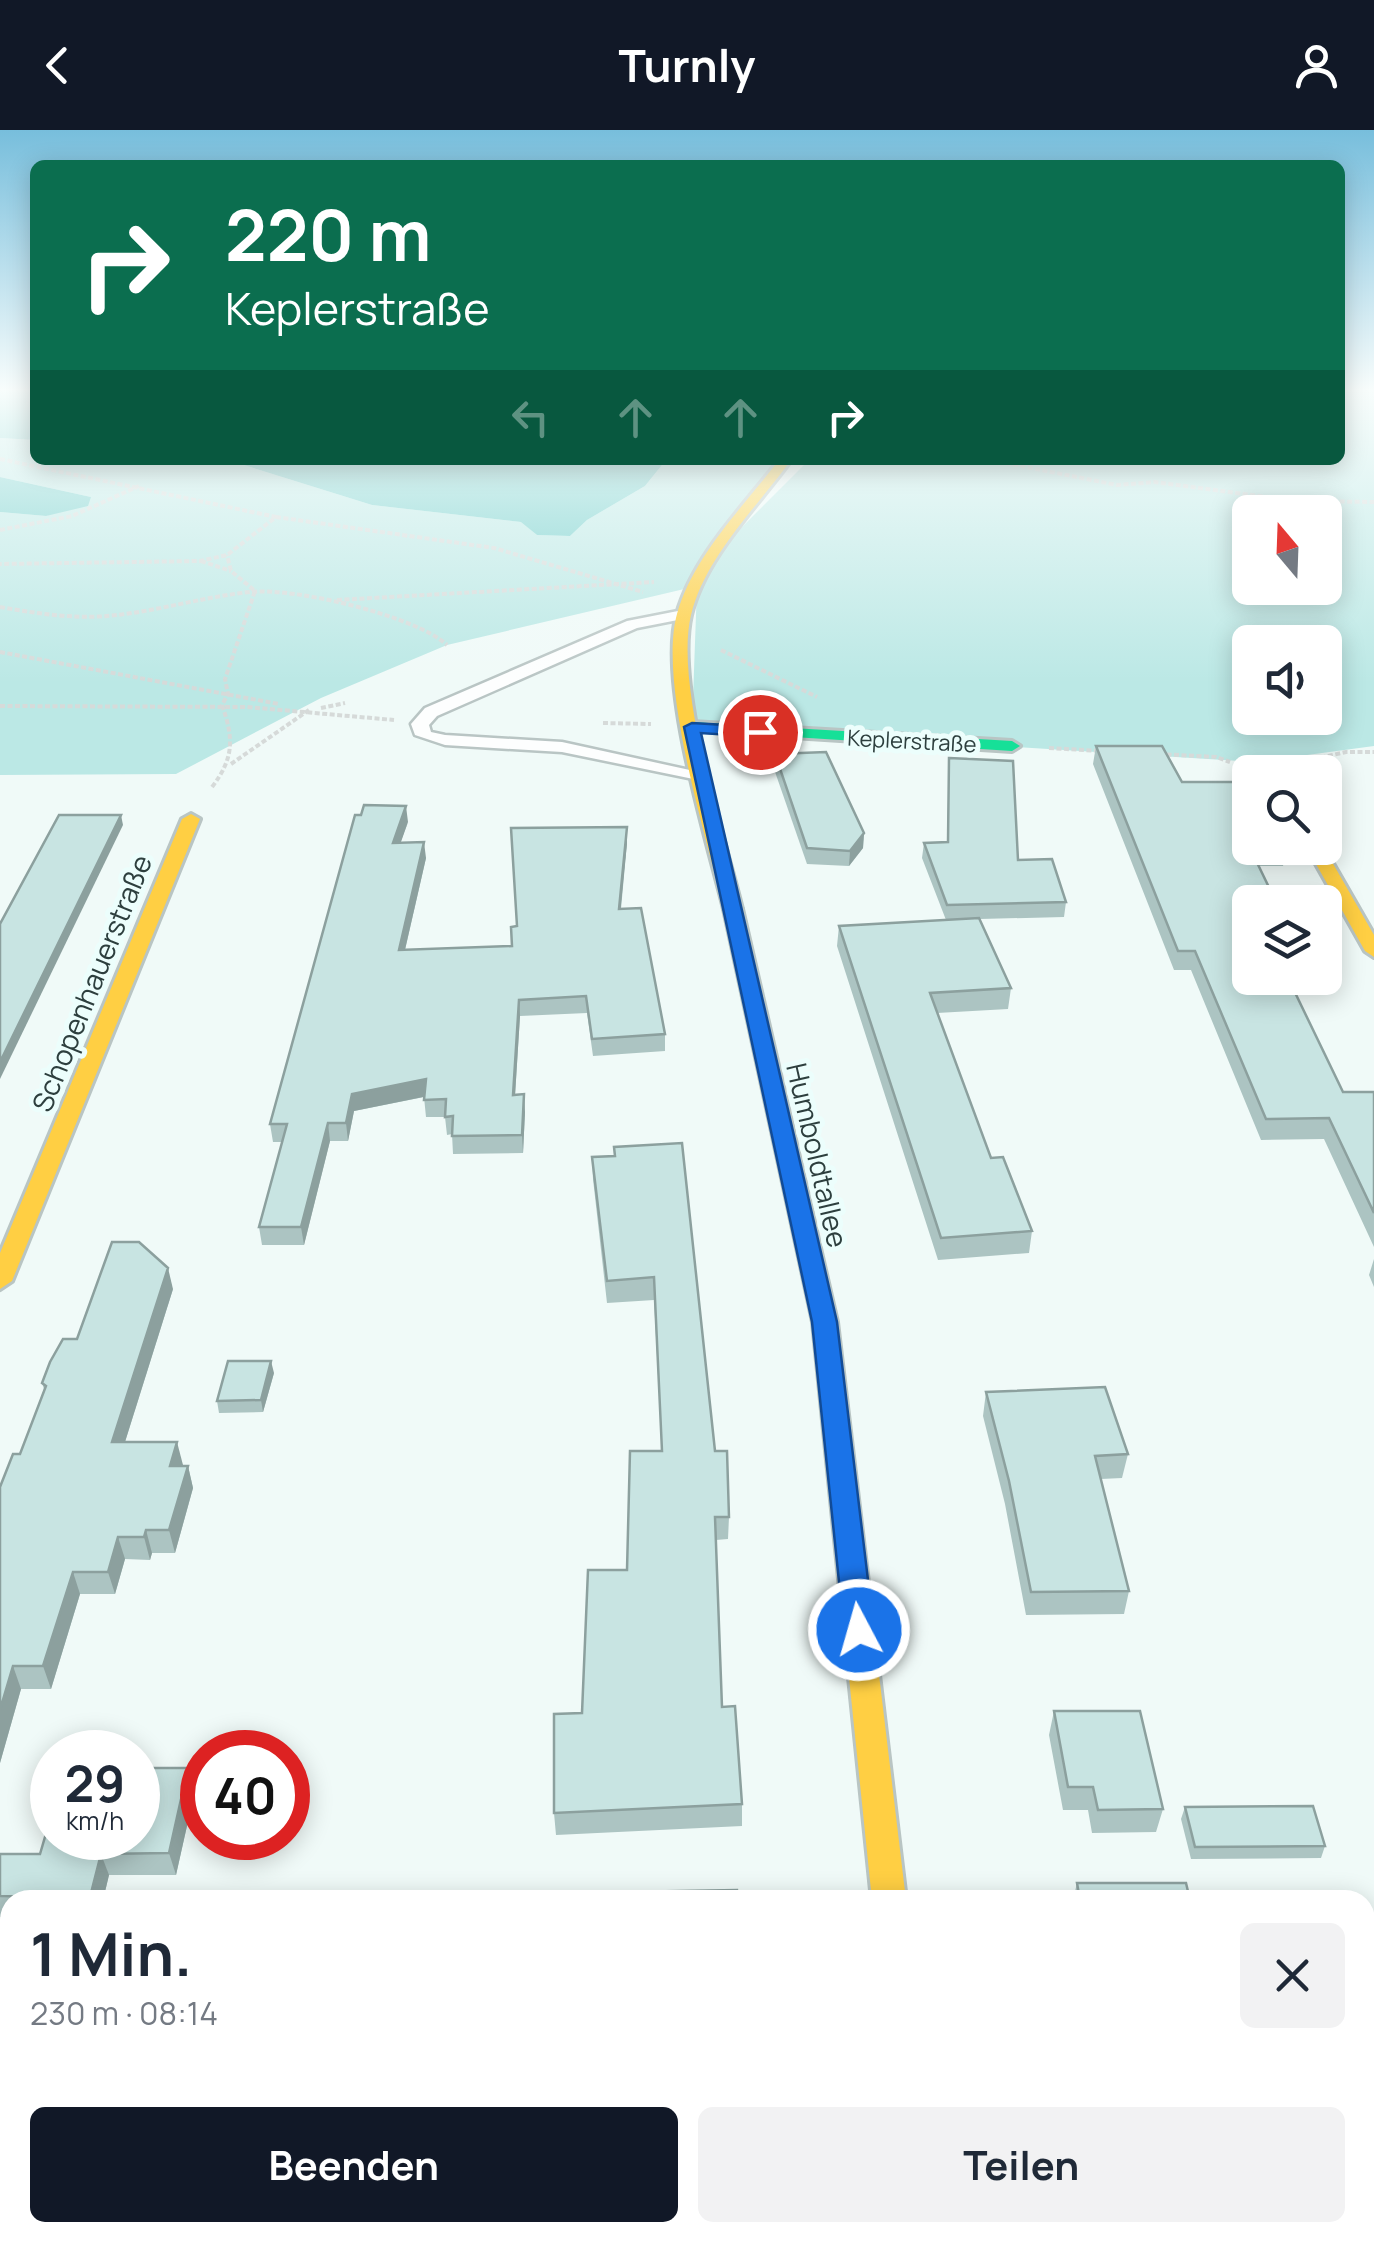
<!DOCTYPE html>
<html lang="de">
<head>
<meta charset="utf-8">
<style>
	:root { --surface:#fff; --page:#f2f2f3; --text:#1f2937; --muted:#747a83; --accent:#111827 }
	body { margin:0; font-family:Manrope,sans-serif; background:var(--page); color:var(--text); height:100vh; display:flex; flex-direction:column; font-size:38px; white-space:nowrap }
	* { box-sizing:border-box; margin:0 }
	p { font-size:32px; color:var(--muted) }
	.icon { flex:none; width:55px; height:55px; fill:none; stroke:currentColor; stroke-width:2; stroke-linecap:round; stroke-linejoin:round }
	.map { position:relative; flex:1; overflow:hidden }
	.details { position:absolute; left:0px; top:1760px; width:1375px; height:352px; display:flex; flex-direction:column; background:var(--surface); border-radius:30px 30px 0 0; box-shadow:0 5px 25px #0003 }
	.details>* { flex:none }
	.guide { position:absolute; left:30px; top:30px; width:1315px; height:305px; border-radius:15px; box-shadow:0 5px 25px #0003; background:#0b6e4f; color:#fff; overflow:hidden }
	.needle { width:65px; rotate:341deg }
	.fabs { position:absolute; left:1232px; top:365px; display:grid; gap:20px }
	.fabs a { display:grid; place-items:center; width:110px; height:110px; border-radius:15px; background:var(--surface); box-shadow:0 5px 25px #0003; font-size:50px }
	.speed { position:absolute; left:30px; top:1600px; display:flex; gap:20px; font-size:50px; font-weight:700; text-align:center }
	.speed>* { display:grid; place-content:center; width:130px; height:130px; border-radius:50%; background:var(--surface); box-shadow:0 5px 25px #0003; line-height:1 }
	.speed small { font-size:25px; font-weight:400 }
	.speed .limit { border:15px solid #d22; background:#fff; color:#111 }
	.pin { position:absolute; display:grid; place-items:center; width:85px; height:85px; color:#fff; margin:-42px; border:5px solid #fff; border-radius:50%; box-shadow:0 2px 10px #0007 }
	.me { position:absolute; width:110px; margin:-55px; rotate:354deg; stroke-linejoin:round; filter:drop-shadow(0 0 8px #0008) }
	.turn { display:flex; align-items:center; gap:35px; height:210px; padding:0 30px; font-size:45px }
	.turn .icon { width:130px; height:130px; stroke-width:2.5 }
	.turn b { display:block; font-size:70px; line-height:85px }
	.lanes { display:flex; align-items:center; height:95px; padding:0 30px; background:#0003; justify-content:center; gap:50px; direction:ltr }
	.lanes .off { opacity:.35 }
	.round { display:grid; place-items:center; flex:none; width:105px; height:105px; border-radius:15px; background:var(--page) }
	.summary { display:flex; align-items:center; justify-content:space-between; height:170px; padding:0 30px }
	h1 { font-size:60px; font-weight:700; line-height:75px }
	.action { display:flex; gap:20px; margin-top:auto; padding:20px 30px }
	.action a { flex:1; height:115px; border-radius:15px; background:var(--accent); color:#fff; font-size:40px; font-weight:700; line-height:115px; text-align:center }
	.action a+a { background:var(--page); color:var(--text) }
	header { display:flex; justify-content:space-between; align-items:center; height:130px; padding:0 30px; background:var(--accent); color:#fff; font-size:45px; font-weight:700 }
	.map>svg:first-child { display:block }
</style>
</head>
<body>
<header><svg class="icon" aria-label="back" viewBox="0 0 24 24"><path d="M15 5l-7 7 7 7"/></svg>Turnly<svg class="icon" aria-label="person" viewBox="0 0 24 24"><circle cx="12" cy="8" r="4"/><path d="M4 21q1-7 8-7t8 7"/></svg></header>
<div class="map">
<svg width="1374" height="2112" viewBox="0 0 1374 2112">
	<rect width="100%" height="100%" fill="#f0faf8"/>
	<path fill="#bbe8e5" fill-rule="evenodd" d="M1340,258H1374V616L1256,632L692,597L697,456L447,515L321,568L176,644L0,645V382L46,386L91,367L0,347V308L35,310V330H228L372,375L522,392L537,405L570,406L587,390L645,356L666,330H785L723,416L809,330H1340ZM1250,382H1325V458H1250ZM1250,512H1325V588H1250Z"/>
	<g fill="#6fcdca">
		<polygon points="0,258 35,258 35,310 0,308"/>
		<polygon points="228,330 666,330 645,356 587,390 570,406 537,405 521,392 372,375"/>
		<polygon points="0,347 91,367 88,376 46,386 0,382"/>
	</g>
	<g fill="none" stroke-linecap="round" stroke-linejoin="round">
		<defs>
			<polygon id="lane" points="683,480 688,482 688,488 637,498 437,586 429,595 431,602 445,605 562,612 708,644 708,652 562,622 445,615 415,605 411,594 425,578 627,491"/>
			<polygon id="street" points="1269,628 1282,631 1289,642 1253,642 1251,639 1256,631"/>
			<g id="fast">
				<polygon points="692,592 1012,611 1020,616 1012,621 686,600 684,597"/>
				<polygon points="907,2102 945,2102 946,2112 908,2112"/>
			</g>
			<g id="slow">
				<path d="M779,330H791C757,377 705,427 691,485C674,556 724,705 742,779L733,785L724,779C706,706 658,553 677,484C693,426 744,376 779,330Z"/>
				<polygon points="191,684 200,689 12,1151 0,1159 0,1123 182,689"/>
				<polygon points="1307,718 1324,718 1374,805 1374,827 1365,821"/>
				<polygon points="862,1516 872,1519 877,1528 906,1770 872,1770 847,1528 852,1519"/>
			</g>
			<polygon id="jam" points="733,773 742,779 837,1192 877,1528 872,1537 862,1540 852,1537 847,1528 813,1192 724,779"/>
		</defs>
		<use href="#lane" stroke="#b9c5c4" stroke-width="5"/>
		<use href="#street" stroke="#b9c5c4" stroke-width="5"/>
		<use href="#fast" stroke="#b9c5c4" stroke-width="6"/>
		<use href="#slow" stroke="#b9c5c4" stroke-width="6"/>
		<use href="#jam" stroke="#b9c5c4" stroke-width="6"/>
		<g stroke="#d6dad9" stroke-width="4" stroke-dasharray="5 2.5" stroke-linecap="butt">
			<polyline points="0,329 276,387 227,425 200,431 0,434"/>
			<polyline points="991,330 1117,355 1155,352 1296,371 1374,372"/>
			<polyline points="276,387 494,418 643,462"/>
			<polyline points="0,400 72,386 139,356"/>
			<polyline points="201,431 231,441"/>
			<polyline points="337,470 654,452"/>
			<path d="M0,477C34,483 72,489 107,486C155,482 202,467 250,462C294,457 416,486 447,515"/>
			<polyline points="721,520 817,567"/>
			<polyline points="0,522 279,574"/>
			<polyline points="0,576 247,577 394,590"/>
			<polyline points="321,578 345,573"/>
			<polyline points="603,593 651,594"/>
			<polyline points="1049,618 1101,621"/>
			<polyline points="1159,624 1216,627 1230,632"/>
			<polyline points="1306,631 1346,622 1374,622"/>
			<polyline points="231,634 309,580"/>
			<path d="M212,657C234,628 234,609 222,575L228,564L225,549L255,461L231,441L227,425"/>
		</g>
		<use href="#lane" fill="#fdfefe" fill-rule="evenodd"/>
		<use href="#street" fill="#fdfefe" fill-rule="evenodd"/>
		<use href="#fast" fill="#16e098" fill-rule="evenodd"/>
		<use href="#slow" fill="#ffcf43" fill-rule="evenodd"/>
		<use href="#jam" fill="#f24e42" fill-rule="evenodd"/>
	</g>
	<g fill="#acc4c2">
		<polygon points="1096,616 1182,652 1287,718 1283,736 1259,736 1250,772 1343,962 1374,962 1374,1117 1324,1009 1261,1010 1191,840 1174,840 1093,634"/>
		<polygon points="775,624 864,703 863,718 849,736 807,734 774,639"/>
		<polygon points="949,628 1018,730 1066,772 1064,787 980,789 1011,858 1008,879 937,883 991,1028 1032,1101 1029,1123 938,1130 837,816 839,796 946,790 922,728 924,713 947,712"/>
		<polygon points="408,692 400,713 426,728 405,820 512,816 517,796 627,697 627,713 621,779 665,904 665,921 593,926 587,883 520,886 515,965 525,982 523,1023 453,1024 452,1004 447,1005 445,987 426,987 424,967 354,981 348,1011 330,1011 304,1115 262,1115 259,1097 283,1012 273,1012 270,994"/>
		<polygon points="614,1026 715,1321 729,1387 728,1409 716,1410 722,1577 742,1674 742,1696 556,1705 554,1683 582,1583 627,1440 662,1321 654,1170 607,1173 593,1049 592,1027"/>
		<polygon points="1374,1129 1374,1157 1369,1145"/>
		<polygon points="173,1159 125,1312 183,1335 182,1336 188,1336 193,1358 175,1423 152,1423 150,1430 125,1429 115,1464 80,1464 51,1559 21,1559 0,1633 20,1324 44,1259 42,1253 77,1209"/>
		<polygon points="274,1243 263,1282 219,1283 217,1271"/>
		<polygon points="986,1262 1128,1324 1122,1348 1101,1349 1129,1461 1124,1484 1026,1485 1005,1374 983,1286"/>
		<polygon points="1054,1581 1163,1679 1156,1702 1092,1703 1088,1680 1063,1680 1049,1605"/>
		<polygon points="195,1660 176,1745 109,1745 103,1770 10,1770 10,1787 0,1787 0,1724 40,1724 52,1708"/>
		<polygon points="1185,1677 1325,1716 1321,1728 1191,1729 1181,1689"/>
		<polygon points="1077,1753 1190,1770 1073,1770"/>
		<polygon points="377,2102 376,2112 290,2112 289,2107"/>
		<rect x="646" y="2102" width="99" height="3"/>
		<polygon points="1131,2102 1276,2102 1272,2112 1133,2112"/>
	</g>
	<g fill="#8ca09e">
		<polygon points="406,676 408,692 395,729 393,713"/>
		<polygon points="121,685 123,695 0,949 0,932"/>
		<polygon points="627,697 627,713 619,795 619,779"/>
		<polygon points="864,703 863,718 849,736 850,721"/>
		<polygon points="424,712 426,728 401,837 399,820"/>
		<polygon points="519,870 520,886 514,982 513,965"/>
		<polygon points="426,949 428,966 354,981 348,1011 346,993 352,964"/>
		<polygon points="524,964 525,982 523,1023 522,1005"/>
		<polygon points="328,993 330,1011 304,1115 301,1097"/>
		<polygon points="168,1138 173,1159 118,1334 112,1312"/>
		<polygon points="271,1231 274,1243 263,1282 261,1270"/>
		<polygon points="177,1312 183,1335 175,1358 170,1336"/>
		<polygon points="188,1336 193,1358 175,1423 169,1400"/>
		<polygon points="146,1400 152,1423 150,1430 144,1407"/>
		<polygon points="118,1407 125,1429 115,1464 108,1442"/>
		<polygon points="73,1442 80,1464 51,1559 43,1536"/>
		<polygon points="13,1536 21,1559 0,1633 0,1580"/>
		<polygon points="188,1638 195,1660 176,1745 169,1723"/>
		<polygon points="101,1724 109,1745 103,1770 91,1770 90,1767"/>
		<polygon points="8,2082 10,2085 10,2102 19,2102 16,2112 0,2112"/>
		<polygon points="370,2102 377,2102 376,2112 371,2112"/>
	</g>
	<g fill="#c8e4e2" stroke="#8ca09e" stroke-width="2.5">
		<polygon points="1096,616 1162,616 1182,652 1250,652 1250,718 1287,718 1250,718 1276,772 1250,772 1250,848 1288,848 1343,962 1374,962 1374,1083 1329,988 1266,989 1195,821 1178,821"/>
		<polygon points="826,622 864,703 850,721 807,718 775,624"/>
		<polygon points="949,628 1013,631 1018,730 1052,729 1066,772 947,775 924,713 948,712"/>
		<polygon points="364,675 406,676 393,713 424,712 399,820 512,816 511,797 517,796 511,698 627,697 619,779 641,778 665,904 592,909 586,866 519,870 513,965 524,964 522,1005 452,1006 453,986 445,987 446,969 424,970 426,949 352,964 346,993 328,993 301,1097 259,1097 287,994 270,994 355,685 361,685"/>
		<polygon points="59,685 121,685 0,932 0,794"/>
		<polygon points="979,788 1011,858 930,863 991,1028 1003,1027 1032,1101 941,1108 839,796"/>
		<polygon points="682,1013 715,1321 727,1321 729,1387 715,1387 722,1577 735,1576 742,1674 554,1683 554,1584 582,1583 588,1440 627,1440 630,1321 662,1321 654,1147 607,1151 592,1027 615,1026 614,1017"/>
		<polygon points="112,1112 139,1112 168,1138 112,1312 177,1312 170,1336 188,1336 169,1400 146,1400 144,1407 118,1407 108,1442 73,1442 43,1536 13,1536 0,1580 0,1357 13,1324 20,1324 46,1256 42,1253 50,1232 63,1209 77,1209"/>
		<polygon points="228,1231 271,1231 261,1270 217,1271"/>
		<polygon points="1105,1257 1128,1324 1095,1326 1129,1461 1031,1462 1009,1351 986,1262"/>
		<polygon points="1054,1581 1140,1581 1163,1679 1098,1680 1093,1657 1068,1657"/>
		<polygon points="138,1638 188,1638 169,1723 101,1724 90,1767 0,1766 0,1724 40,1724 52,1683 52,1708 138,1708"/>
		<polygon points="1313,1676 1325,1716 1195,1717 1185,1677"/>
		<polygon points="1077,1753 1186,1753 1190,1770 1080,1770"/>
		<polygon points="737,1760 738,1770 623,1770 623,1762"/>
		<polygon points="0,2080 8,2082 0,2110"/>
		<polygon points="289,2102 370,2102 370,2106 289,2107"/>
		<polygon points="1142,2102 1275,2102 1269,2112 1144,2112"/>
	</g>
	<linearGradient id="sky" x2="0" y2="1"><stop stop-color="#77bedc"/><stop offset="0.47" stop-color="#f8fdfc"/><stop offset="1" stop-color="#f8fdfc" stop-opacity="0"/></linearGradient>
	<rect width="1374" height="553" fill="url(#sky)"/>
	<polygon fill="#1a73e8" stroke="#114b97" stroke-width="2.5" points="692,593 760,597 768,602 760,607 701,603 837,1192 874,1500 869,1508 859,1512 849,1508 844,1500 812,1192 684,597"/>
	<g text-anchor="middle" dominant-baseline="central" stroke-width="10" stroke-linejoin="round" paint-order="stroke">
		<g font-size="22" fill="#2d3f3e" stroke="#ecfefc">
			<text transform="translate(912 611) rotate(3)">Keplerstraße</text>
		</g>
		<g font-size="28" fill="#2d3f3e" stroke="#ecfefc">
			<text transform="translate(91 853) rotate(-68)">Schopenhauerstraße</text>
			<text transform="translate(818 1025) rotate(77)">Humboldtallee</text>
		</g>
	</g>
</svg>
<div class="fabs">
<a><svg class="needle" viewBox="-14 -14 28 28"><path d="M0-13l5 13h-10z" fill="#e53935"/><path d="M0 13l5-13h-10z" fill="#747a83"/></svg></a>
<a><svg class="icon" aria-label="sound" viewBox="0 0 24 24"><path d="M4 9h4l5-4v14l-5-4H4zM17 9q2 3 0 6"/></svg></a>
<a><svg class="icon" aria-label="search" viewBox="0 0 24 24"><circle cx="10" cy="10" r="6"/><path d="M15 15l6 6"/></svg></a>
<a><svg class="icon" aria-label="layers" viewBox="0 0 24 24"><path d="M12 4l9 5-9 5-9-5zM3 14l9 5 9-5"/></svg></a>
</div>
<div class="speed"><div>29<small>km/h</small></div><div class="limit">40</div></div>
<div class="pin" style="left:760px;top:602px;background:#d93025"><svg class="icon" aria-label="arrive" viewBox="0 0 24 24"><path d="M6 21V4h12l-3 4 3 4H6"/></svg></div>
<svg class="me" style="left:859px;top:1500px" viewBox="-20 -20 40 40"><circle r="17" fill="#1a73e8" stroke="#fff" stroke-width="3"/><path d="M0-11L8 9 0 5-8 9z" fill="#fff"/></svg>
<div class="guide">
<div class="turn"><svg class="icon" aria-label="right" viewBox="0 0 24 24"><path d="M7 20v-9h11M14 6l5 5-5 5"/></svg><div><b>220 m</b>Keplerstraße</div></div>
<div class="lanes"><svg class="icon off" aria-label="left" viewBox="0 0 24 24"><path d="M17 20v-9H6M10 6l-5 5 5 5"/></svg><svg class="icon off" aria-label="ahead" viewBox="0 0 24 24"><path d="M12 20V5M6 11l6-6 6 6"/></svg><svg class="icon off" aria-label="ahead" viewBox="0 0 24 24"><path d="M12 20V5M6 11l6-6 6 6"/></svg><svg class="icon" aria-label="right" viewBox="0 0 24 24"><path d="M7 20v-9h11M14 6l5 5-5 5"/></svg></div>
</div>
<section class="details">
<div class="summary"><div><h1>1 Min.</h1><p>230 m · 08:14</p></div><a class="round"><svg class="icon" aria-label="close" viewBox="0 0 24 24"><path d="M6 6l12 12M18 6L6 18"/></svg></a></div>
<div class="action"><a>Beenden</a><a>Teilen</a></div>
</section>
</div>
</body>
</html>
